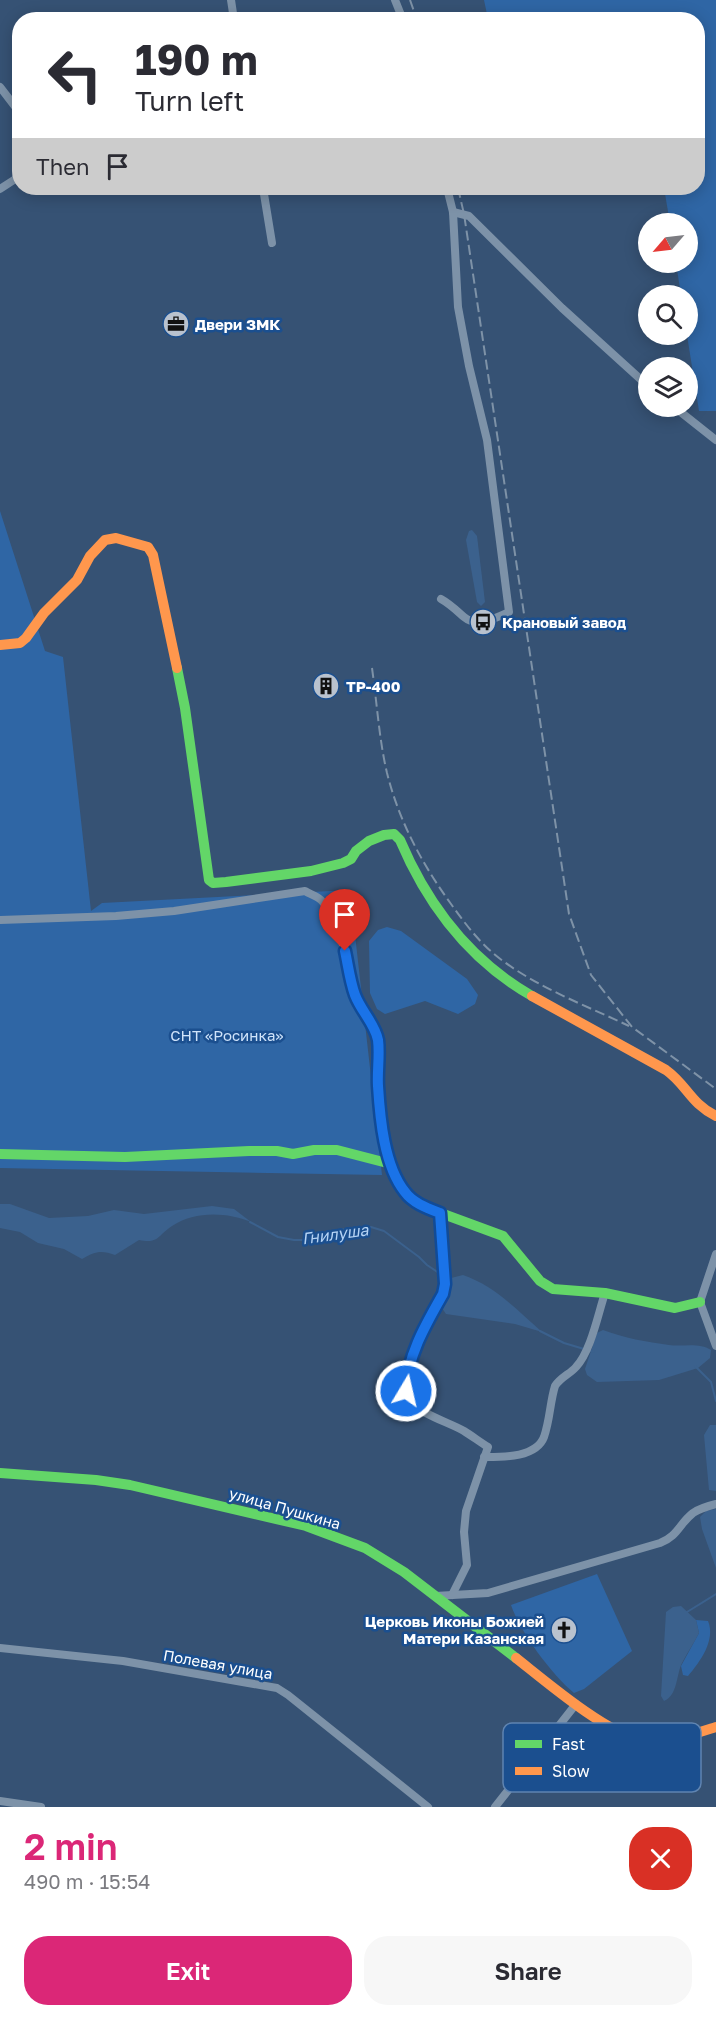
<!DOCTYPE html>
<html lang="en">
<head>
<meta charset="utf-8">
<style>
	:root { --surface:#fff; --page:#f7f7f7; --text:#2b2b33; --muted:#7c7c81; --accent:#db2777 }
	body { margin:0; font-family:"Golos Text",sans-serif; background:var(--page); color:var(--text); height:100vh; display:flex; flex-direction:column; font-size:22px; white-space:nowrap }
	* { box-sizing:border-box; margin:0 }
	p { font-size:20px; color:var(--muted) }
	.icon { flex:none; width:33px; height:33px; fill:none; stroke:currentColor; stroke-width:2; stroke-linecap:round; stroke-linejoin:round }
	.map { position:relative; height:1807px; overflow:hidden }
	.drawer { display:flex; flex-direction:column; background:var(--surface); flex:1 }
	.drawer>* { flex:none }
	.top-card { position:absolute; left:12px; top:12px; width:693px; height:183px; border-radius:24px; box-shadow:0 3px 15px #0003; background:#fff; color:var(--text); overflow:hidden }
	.needle { width:39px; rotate:242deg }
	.buttons { position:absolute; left:638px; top:213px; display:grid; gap:12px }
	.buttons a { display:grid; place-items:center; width:60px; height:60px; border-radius:50%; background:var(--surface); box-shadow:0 3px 15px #0003; font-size:30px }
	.pin { position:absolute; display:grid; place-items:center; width:51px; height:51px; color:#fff; margin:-62px -26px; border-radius:50% 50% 50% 0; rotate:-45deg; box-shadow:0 0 6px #0007 }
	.pin .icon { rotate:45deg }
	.me { position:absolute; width:66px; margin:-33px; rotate:9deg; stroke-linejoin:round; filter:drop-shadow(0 0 4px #0008) }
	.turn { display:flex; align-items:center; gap:21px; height:126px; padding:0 24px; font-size:27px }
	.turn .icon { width:78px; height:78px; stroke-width:2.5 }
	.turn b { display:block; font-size:42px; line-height:51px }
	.then { display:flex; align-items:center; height:57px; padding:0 24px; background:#0003; gap:12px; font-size:22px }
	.round { display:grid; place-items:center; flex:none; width:63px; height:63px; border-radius:24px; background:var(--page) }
	.summary { display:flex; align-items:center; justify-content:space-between; height:102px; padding:0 24px }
	h1 { font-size:36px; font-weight:600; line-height:45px; color:var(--accent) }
	.action { display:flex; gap:12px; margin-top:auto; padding:12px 24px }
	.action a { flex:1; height:69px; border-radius:24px; background:var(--accent); color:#fff; font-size:24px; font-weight:600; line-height:69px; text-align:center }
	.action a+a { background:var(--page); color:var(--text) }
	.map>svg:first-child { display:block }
</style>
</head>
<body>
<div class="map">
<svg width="716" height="1807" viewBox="0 0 716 1807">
	<rect width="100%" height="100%" fill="#365274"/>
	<g fill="#2f66a5">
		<polygon points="484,0 716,0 716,411 699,411 687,335 687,296 681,295 676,263 687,262 687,224 670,223 664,188 698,188 698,20 488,19"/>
		<polygon points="0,511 45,651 63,657 91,911 102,903 350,890 382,1175 0,1168"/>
		<polygon points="387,927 401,931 467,979 478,995 475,1004 458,1014 425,1001 385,1014 377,1009 370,993 369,941 378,930"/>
		<path d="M597,1574L632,1651L584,1689L574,1693C552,1675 520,1632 511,1605Z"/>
		<path d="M696,1620L708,1621C716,1640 700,1662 688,1676L683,1675L681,1666L699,1633Z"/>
	</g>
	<g fill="#3b618d">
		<polygon points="472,530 477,536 485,602 481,606 477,602 466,540 469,531"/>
		<path d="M0,1204H10L49,1218L88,1216L114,1210L144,1214L212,1206L234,1209L251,1222C226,1212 195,1211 172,1226C157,1236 159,1244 139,1240L115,1255C102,1250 95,1251 82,1259L64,1249L38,1243L20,1232L0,1228Z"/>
		<path d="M463,1275C495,1286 517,1310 542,1332L515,1324L446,1314L442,1308L448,1299L451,1278Z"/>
		<path d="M603,1330C624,1338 647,1342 669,1345C683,1347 699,1342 711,1350L710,1358L698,1368L659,1380L597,1382L587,1375L585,1369L597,1333Z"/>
		<polygon points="710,1425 716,1425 716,1491 709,1490 704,1435"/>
		<polygon points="716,1509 716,1568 702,1529 700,1517 706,1511"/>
		<path d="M681,1606L696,1620L699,1633C694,1643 687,1653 682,1663C676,1675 678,1695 664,1701L661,1696L666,1612L673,1607Z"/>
	</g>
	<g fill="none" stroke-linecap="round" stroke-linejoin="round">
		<g stroke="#3b618d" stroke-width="2">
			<polyline points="250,1222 278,1237 294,1240 308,1240 337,1230 371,1227 384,1231 419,1257 427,1265 442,1275"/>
			<polyline points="540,1331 564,1343 594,1352"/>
			<polyline points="695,1366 711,1382 716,1401"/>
			<polyline points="687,1612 716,1594"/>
		</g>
		<g stroke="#7d92a8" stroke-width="8">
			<polyline points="231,0 234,20"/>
			<polyline points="395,0 403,20"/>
			<polyline points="0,87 20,113"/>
			<polyline points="263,188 272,243"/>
			<polyline points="0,189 20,176"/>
			<polyline points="453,212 469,216 562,308 648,386"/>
			<polyline points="673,406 716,440"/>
			<path d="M441,599C450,604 456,610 464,617C477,628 496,618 509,612L487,440L469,366L458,307L453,212L447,188"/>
			<path d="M0,920L116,916L174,911L305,891C310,894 317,896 321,900C346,925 344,965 355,995C361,1011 375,1024 378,1040C380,1054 378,1068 378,1082C378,1109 383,1139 391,1164"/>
			<path d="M440,1213L445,1284L443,1294C430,1318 390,1380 414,1405C422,1414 452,1424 464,1431C472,1436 480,1442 488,1447L466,1511L464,1532L467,1565L452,1595"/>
			<polyline points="716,1254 700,1302 716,1346"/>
			<path d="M484,1457C502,1457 536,1458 544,1437C550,1420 550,1402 555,1386C561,1377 570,1374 576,1367C591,1351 598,1314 605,1293"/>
			<path d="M435,1596L488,1593L660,1543C678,1536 679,1524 693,1513C700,1508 708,1506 716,1504"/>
			<polyline points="0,1648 123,1661 277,1688 288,1695 428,1807"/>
			<polyline points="0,1801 41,1807"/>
			<polyline points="495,1807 576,1704"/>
		</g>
		<g stroke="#63d668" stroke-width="10">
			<path d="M177,668L185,708L209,880L213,883L226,882L311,871L343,863L351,859L356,851L369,841L384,835L394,834L400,840C428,906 469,960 532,996"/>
			<polyline points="0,1154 125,1157 249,1151 277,1151 293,1154 314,1150 337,1150 391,1164 404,1191 410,1198 427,1208 503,1236 540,1281 553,1289 605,1293 675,1308 700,1302"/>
			<polyline points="0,1473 96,1480 130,1485 306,1526 365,1548 404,1572 516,1658"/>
		</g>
		<g stroke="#ff974d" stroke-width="10">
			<polyline points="0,645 20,643 26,638 44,613 77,580 90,556 105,540 116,538 148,547 153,555 177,668"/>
			<path d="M532,996L666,1070C687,1085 690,1103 716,1116"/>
			<path d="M516,1658C544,1680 606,1733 639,1739C666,1744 691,1735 716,1727"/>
		</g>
		<g stroke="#7e92a7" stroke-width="2" stroke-dasharray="10 4.5" stroke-linecap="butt">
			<polyline points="410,0 417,20"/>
			<polyline points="458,188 464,214 569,914 591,975 632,1027 716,1089"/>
			<path d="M372,668C377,703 379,739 387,773C399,821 422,864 451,904C466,925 482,946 503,961C541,989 587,1006 629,1026"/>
		</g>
	</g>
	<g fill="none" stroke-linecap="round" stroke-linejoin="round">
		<defs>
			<path id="route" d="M345,951C348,965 350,981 355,995C361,1011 375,1024 378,1040C380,1055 377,1071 378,1086C380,1118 384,1166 405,1192C413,1203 427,1208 440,1213L445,1284L443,1294C426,1324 407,1356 406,1391"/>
		</defs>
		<use href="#route" stroke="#114b97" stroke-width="15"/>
		<use href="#route" stroke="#1a73e8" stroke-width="10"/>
	</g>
	<defs>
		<symbol id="office-disc" viewBox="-11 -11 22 22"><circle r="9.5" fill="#b9c2ce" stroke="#1b4f8f"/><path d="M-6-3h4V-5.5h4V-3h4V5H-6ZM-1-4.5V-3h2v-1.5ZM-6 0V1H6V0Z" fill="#111"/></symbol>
		<symbol id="bus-disc" viewBox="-11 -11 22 22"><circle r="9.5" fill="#b9c2ce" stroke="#1b4f8f"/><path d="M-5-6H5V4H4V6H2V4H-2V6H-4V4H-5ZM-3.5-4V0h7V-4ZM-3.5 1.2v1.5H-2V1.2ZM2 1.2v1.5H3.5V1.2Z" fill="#111"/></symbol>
		<symbol id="building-disc" viewBox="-11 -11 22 22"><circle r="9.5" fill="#b9c2ce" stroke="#1b4f8f"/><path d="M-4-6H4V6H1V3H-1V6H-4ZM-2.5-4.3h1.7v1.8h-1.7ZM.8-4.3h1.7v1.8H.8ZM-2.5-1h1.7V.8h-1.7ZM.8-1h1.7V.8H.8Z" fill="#111"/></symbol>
		<symbol id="church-disc" viewBox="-11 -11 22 22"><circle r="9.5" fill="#b9c2ce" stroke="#1b4f8f"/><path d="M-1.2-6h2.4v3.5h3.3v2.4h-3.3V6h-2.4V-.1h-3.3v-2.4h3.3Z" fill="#111"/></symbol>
	</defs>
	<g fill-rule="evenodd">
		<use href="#office-disc" x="161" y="309" width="30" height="30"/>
		<use href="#bus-disc" x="468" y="607" width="30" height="30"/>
		<use href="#building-disc" x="311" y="671" width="30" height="30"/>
		<use href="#church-disc" x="549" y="1615" width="30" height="30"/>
	</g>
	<g text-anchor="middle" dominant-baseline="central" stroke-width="5" stroke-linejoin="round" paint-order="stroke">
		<g font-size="15" font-weight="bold" fill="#fff" stroke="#1b4f8f" text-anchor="start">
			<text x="195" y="324">Двери ЗМК</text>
			<text x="502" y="622">Крановый завод</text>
			<text x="346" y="686">ТР-400</text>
			<text x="544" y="1621" text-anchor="end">Церковь Иконы Божией<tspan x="544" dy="17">Матери Казанская</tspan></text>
		</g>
		<g font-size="15" fill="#cfe3fa" stroke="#1b4f8f">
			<text x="227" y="1035">СНТ «Росинка»</text>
		</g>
		<g font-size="15" fill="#fff" stroke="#1b4f8f">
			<text transform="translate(285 1508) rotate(16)">улица Пушкина</text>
			<text transform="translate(218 1664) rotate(10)">Полевая улица</text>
		</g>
		<g font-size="16" font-style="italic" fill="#b5d3f5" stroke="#1b4f8f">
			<text transform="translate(335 1234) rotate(-8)">Гнилуша</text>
		</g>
	</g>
	<rect x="503" y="1723" width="198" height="69" rx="9" fill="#1b4f8f" stroke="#5f84b1" stroke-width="1.5"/>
	<rect x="515" y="1740" width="27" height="8" fill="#63d668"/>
	<rect x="515" y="1767" width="27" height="8" fill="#ff974d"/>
	<g font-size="16" fill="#fff">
		<text x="552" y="1750">Fast</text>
		<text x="552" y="1777">Slow</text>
	</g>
</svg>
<div class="buttons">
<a><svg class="needle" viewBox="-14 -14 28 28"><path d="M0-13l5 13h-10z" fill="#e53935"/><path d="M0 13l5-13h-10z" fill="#7c7c81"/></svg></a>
<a><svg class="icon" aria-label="search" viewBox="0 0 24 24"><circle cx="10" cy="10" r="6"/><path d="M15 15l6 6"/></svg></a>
<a><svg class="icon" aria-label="layers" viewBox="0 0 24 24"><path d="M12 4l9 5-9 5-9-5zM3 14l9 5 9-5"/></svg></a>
</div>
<div class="pin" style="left:345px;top:951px;background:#d93025"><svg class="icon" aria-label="arrive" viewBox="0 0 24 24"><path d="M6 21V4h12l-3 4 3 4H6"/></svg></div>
<svg class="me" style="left:406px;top:1391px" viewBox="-20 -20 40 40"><circle r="17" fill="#1a73e8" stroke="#fff" stroke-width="3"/><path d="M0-11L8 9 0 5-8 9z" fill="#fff"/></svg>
<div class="top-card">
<div class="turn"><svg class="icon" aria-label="left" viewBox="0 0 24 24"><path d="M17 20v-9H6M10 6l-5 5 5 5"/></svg><div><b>190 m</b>Turn left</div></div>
<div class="then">Then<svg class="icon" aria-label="arrive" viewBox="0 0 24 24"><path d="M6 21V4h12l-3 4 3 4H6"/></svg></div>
</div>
</div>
<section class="drawer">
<div class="summary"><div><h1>2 min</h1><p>490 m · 15:54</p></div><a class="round" style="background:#d93025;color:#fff"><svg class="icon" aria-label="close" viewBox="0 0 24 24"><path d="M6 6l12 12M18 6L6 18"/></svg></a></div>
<div class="action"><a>Exit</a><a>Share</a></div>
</section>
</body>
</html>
